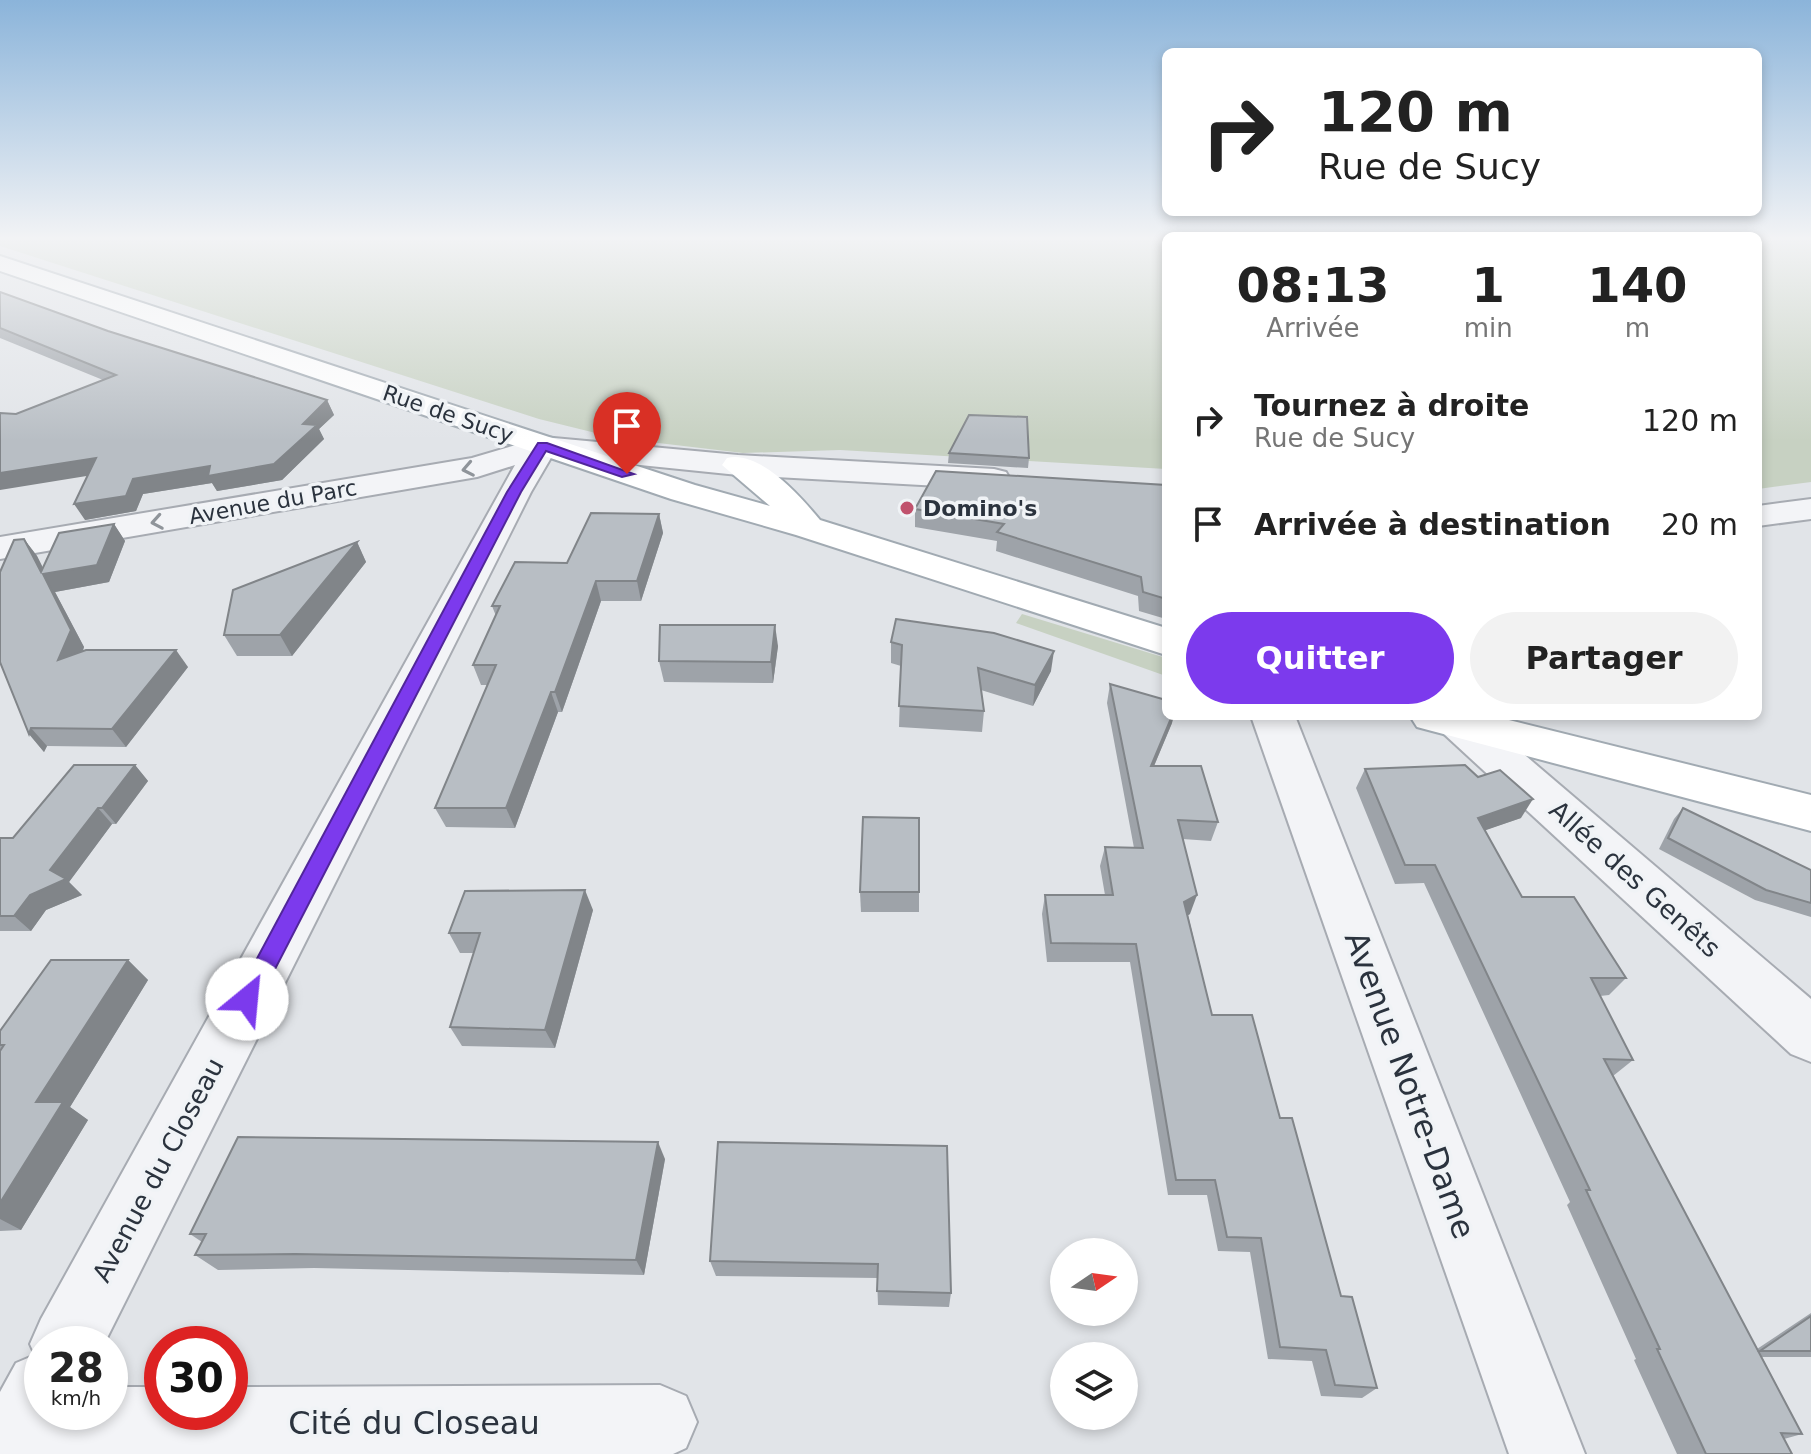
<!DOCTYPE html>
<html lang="fr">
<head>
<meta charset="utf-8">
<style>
	:root { --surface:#fff; --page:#f2f2f2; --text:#222; --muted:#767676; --accent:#7c3aed }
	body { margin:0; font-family:"DejaVu Sans",sans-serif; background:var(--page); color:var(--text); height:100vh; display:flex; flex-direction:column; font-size:30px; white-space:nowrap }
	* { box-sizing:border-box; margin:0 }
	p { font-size:26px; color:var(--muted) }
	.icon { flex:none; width:44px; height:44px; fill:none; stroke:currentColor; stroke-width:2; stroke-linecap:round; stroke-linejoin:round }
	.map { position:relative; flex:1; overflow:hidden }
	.details { position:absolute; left:1162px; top:232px; width:600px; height:488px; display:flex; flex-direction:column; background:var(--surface); border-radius:12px; box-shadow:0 4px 12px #0003 }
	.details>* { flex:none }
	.hud { position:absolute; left:1162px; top:48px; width:600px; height:168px; border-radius:12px; box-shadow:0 4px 12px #0003; background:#fff; color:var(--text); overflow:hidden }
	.needle { width:52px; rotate:77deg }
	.fabs { position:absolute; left:1050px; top:1238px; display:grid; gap:16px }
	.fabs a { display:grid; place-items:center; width:88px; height:88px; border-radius:50%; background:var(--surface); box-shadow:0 4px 12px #0003; font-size:40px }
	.speed { position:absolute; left:24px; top:1326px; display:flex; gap:16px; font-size:40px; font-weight:700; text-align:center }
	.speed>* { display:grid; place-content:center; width:104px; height:104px; border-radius:50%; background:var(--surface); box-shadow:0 4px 12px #0003; line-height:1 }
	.speed small { font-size:20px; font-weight:400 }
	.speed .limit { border:12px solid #d22; background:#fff; color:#111 }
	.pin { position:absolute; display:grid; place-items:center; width:68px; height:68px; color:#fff; margin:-82px -34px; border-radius:50% 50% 50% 0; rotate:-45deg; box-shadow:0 0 8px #0007 }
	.pin .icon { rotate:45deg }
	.me { position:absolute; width:88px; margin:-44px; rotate:28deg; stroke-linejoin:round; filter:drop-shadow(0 0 6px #0008) }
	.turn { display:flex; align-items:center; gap:28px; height:168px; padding:0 24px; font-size:36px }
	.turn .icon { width:104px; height:104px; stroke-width:2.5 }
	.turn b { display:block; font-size:56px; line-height:68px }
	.eta { display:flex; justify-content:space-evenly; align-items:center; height:136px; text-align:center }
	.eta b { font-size:48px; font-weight:800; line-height:56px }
	.button { display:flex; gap:16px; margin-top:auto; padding:16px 24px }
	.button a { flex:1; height:92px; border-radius:48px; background:var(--accent); color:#fff; font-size:32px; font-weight:800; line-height:92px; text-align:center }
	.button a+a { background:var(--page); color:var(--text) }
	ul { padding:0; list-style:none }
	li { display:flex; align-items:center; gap:24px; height:104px; padding:0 24px }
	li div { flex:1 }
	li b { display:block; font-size:30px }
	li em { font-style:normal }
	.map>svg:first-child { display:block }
</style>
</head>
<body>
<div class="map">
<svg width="1811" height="1454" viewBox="0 0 1811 1454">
	<rect width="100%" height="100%" fill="#e1e4e8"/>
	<g fill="#c7d1c2">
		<polygon points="0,237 1166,237 1166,469 840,450 743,453 616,438 539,419 0,246"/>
		<polygon points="1758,237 1811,237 1811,482 1758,489"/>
		<polygon points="1022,614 1166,658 1166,676 1016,623"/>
	</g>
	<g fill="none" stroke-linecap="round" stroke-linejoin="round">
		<defs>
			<g id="minor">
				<polygon points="543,437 738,455 994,469 1006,472 1010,479 1006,486 994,489 738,475 552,456 531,492 104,1344 42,1344 42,1412 110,1412 110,1387 162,1387 162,1412 230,1412 230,1387 660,1385 686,1396 697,1422 686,1448 673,1454 0,1454 0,1392 16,1363 35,1355 30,1344 41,1319 515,465 477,477 0,559 0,537 472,458"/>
				<polygon points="1811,499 1811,519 1758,526 1758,506"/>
				<polygon points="1251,716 1295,716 1585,1454 1509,1454"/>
				<polygon points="1441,716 1479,716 1811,999 1811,1062 1791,1054 1444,734 1437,723"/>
			</g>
			<g id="major">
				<path d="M0,256L695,485L770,506L722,465L727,458C760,450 800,496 820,520L1166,628V655L796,535L671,499L0,271Z"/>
				<polygon points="1410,716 1493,716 1811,795 1811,831 1432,731 1417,727"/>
			</g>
		</defs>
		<use href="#minor" stroke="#a7abb2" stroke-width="4"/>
		<use href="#major" stroke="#a1aab2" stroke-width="4"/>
		<use href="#minor" fill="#f3f4f7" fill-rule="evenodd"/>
		<use href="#major" fill="#fff" fill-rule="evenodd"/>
	</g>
	<g fill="#9ea3a9">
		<polygon points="0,292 108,331 327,400 334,415 319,429 324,439 282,480 217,491 212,483 143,494 136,511 85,520 87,476 16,414 103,380 0,338"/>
		<polygon points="949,453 1029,458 1028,468 948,463"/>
		<polygon points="1166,485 1166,619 1139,611 1138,596 996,551 997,541 915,527 915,509"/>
		<polygon points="659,514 663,533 641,601 601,601 562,712 558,712 515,828 446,827 435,808 488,685 481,685 473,665 496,616 492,606 567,563"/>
		<polygon points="114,524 125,541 109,582 55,592 84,647 83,651 188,667 126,747 47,746 44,752 29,734 24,539 37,556 43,568"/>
		<polygon points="357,542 366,562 292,656 237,656 224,635"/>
		<polygon points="891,642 1051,671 1033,706 981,690 984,711 982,732 899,727 901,666 891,663"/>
		<polygon points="778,646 773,683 664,682 659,661"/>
		<polygon points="1110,684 1172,723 1154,766 1218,822 1211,841 1183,839 1190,914 1188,915 1212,1015 1280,1118 1341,1296 1377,1388 1362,1398 1321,1396 1312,1361 1268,1359 1250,1252 1218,1251 1207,1195 1168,1195 1130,962 1047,962 1042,914 1045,895 1105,895 1100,866 1105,847 1134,848 1107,703"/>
		<polygon points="135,765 148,781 116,824 112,824 69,882 82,895 46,910 31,931 0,931 0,838 13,838"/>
		<polygon points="1365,769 1521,818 1485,830 1522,897 1626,978 1609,995 1600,996 1633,1060 1613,1076 1757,1349 1811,1313 1811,1357 1762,1357 1802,1434 1784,1439 1792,1454 1677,1454 1634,1360 1636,1359 1567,1205 1570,1202 1424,883 1395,884 1356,788"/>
		<polygon points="1683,808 1811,870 1811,917 1755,900 1659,849 1674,819"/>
		<polygon points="919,818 919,912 861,912 860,892"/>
		<polygon points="593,910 555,1048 462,1046 450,1027 474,953 460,953 449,933"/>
		<polygon points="128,960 148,980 70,1107 88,1120 21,1230 0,1231 0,1031"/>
		<polygon points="947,1146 951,1293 949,1307 878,1305 877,1278 716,1276 710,1261"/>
		<polygon points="665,1159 644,1275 314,1268 218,1270 195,1255 202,1242 190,1234"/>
	</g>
	<g fill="#818589">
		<polygon points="327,400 334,415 319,429 324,439 282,480 217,491 212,483 143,494 136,511 85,520 74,504 133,479 303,424"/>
		<polygon points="96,458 105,473 0,490 0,473"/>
		<polygon points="659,514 663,533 641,601 637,581"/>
		<polygon points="114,524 125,541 109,582 55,592 84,647 72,678 58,660 24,539 37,556 46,574"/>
		<polygon points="357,542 366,562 292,656 280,635"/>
		<polygon points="596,581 601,601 562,712 555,692"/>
		<polygon points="775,625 778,646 773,683 771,662"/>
		<polygon points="176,650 188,667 126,747 112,729"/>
		<polygon points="1054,651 1051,671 1033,706 1035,685"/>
		<polygon points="551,692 558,712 515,828 506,808"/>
		<polygon points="1172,716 1174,716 1172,723 1146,785 1151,766"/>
		<polygon points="31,728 47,746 44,752 29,734"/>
		<polygon points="135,765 148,781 116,824 102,808"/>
		<polygon points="1533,799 1521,818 1466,837 1478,818"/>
		<polygon points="98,808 112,824 69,882 82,895 46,910 31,931 14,916"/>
		<polygon points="585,890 593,910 555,1048 545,1030"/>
		<polygon points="1197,895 1190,914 1178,921 1184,902"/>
		<polygon points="128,960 148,980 70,1107 88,1120 21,1230 0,1219 0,1203 36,1102"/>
		<polygon points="658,1142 665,1159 644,1275 636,1260"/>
	</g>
	<g fill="#b8bec4" stroke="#818589" stroke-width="2">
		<polygon points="0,292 108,331 327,400 303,424 317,425 274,464 208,476 210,466 133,479 126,496 74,504 96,458 0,473 0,413 16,414 116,375 0,328"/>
		<polygon points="969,415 1027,417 1029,458 949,453"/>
		<polygon points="936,471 1166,485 1166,599 1143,592 1141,577 997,532 1004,524 915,509"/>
		<polygon points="591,513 659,514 637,581 596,581 555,692 551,692 506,808 435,808 496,665 473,665 500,606 492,606 515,562 567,563"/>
		<polygon points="114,524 97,565 43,574 71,630 58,660 86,650 176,650 112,729 31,728 29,734 0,662 0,572 14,540 24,539 41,572 59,533"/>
		<polygon points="357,542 280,635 224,635 233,590"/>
		<polygon points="896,619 994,633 1054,651 1035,685 978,668 984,711 899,706 902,645 891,642"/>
		<polygon points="660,625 775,625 771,662 659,661"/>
		<polygon points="1110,684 1166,700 1166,716 1172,716 1151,766 1201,766 1218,822 1178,820 1197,895 1184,902 1212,1015 1252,1015 1280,1118 1292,1118 1341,1296 1352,1297 1377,1388 1335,1385 1326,1350 1280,1347 1261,1238 1227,1237 1215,1180 1176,1180 1136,944 1051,943 1045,895 1113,895 1105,847 1143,848"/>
		<polygon points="74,765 135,765 102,808 98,808 50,870 66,879 30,895 14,916 0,916 0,838 13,838"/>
		<polygon points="1465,765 1478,777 1500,770 1533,799 1478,818 1522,897 1574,897 1626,978 1591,978 1633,1060 1604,1059 1802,1434 1781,1433 1792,1454 1706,1454 1657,1349 1660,1349 1586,1190 1590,1190 1435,865 1405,865 1365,769"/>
		<polygon points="1683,808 1811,870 1811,903 1766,890 1668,838"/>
		<polygon points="863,817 919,818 919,892 860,892"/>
		<polygon points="585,890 545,1030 450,1027 480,933 449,933 465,891"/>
		<polygon points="51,960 128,960 36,1102 63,1102 0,1203 0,1051 4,1045 0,1045 0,1031"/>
		<polygon points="238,1137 658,1142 636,1260 295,1254 195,1255 206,1234 190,1234"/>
		<polygon points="718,1142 947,1146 951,1293 877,1291 878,1264 710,1261"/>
		<polygon points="1811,1316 1811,1351 1760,1351"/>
	</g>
	<defs><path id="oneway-chevron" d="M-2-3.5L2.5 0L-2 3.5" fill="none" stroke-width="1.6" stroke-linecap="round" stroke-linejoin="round" transform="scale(2)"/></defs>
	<g stroke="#8f949a">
		<use href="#oneway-chevron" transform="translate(468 469) rotate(169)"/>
		<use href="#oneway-chevron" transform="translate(157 522) rotate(170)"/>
	</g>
	<linearGradient id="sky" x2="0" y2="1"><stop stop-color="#8bb4da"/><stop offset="0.54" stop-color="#f2f3f5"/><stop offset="1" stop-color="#f2f3f5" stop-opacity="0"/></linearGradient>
	<rect width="1811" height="441" fill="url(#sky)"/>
	<polygon fill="#7c3aed" stroke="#51269a" stroke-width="2" points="538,443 547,443 634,474 622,477 546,451 521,492 256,1006 247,1009 239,1006 236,999 239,992 507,492"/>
	<circle fill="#c0526d" stroke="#f0f3f6" stroke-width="3" cx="907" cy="508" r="8"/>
	<g text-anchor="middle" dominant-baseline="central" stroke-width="7" stroke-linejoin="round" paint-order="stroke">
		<g font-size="22" fill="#2b333e" stroke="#f0f3f6">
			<text transform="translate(448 414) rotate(19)">Rue de Sucy</text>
			<text transform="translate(273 502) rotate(-10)">Avenue du Parc</text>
		</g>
		<g font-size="22" font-weight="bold" fill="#2b333e" stroke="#f0f3f6" text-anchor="start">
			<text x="923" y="508">Domino's</text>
		</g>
		<g font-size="26" fill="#2b333e" stroke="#f0f3f6">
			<text transform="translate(1635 879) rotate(42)">Allée des Genêts</text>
			<text transform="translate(158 1170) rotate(-62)">Avenue du Closeau</text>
		</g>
		<g font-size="32" fill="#2b333e" stroke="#f0f3f6">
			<text transform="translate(1410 1085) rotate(70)">Avenue Notre-Dame</text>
			<text x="414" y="1423">Cité du Closeau</text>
		</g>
	</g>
</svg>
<div class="fabs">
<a><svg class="needle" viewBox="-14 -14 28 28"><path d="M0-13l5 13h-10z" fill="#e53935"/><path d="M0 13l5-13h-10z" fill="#767676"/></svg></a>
<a><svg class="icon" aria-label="layers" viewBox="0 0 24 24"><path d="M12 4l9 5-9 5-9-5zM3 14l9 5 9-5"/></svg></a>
</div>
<div class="speed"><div>28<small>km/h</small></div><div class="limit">30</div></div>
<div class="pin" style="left:627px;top:474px;background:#d93025"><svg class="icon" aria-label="arrive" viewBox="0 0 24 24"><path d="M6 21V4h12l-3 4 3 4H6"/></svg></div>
<svg class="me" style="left:247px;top:999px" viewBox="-20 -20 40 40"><circle r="19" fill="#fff"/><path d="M0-13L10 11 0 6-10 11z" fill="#7c3aed"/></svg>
<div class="hud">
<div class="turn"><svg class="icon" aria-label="right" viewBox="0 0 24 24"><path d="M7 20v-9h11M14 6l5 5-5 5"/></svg><div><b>120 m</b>Rue de Sucy</div></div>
</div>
<section class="details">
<div class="eta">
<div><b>08:13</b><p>Arrivée</p></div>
<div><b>1</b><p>min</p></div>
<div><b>140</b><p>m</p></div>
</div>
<ul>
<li><svg class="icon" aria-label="right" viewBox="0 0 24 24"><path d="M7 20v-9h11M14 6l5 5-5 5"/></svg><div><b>Tournez à droite</b><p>Rue de Sucy</p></div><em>120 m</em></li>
<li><svg class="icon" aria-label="arrive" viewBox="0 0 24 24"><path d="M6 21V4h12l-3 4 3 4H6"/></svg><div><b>Arrivée à destination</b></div><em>20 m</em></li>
</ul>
<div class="button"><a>Quitter</a><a>Partager</a></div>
</section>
</div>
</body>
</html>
